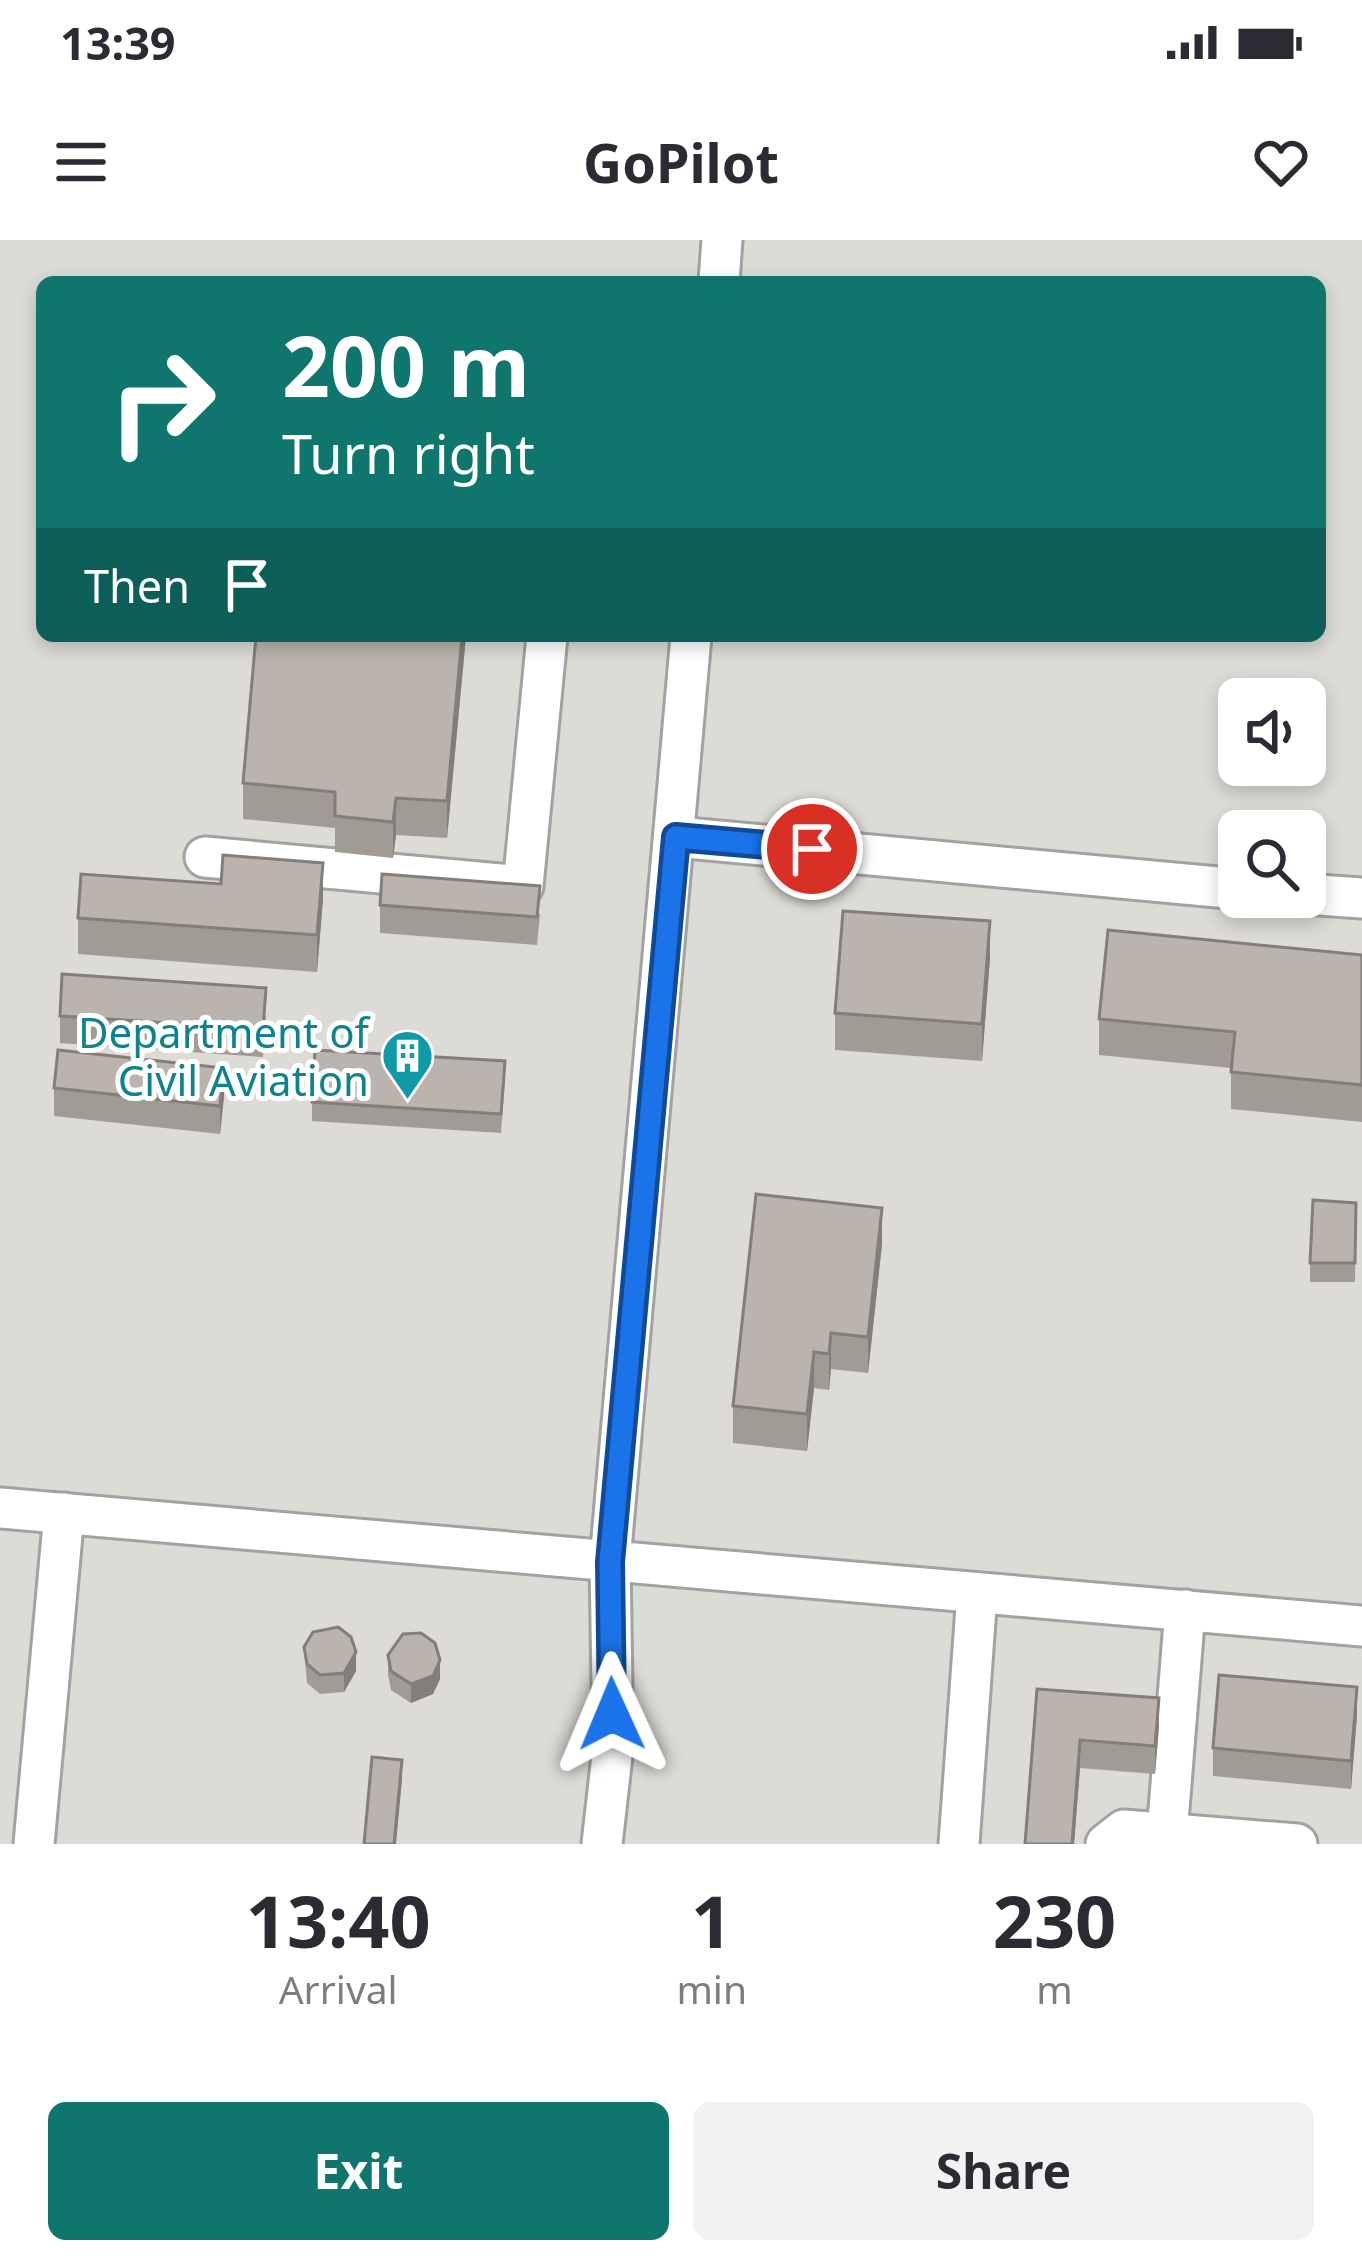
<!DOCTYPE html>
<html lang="en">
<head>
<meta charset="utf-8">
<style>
	:root { --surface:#fff; --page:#f2f2f3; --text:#2b2b33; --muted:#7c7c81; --accent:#0f766e }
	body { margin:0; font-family:"Noto Sans",sans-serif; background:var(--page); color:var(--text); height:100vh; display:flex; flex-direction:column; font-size:45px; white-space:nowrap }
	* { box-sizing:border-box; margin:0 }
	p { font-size:39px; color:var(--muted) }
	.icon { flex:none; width:66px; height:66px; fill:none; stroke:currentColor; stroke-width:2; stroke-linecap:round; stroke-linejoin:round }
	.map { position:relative; height:1604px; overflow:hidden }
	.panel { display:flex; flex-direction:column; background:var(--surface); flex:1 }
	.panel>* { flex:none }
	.banner { position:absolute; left:36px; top:36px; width:1290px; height:366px; border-radius:18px; box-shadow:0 6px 18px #0003; background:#0f766e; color:#fff; overflow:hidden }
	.buttons { position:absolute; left:1218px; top:438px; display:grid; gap:24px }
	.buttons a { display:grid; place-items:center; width:108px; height:108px; border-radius:18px; background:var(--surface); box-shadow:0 6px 18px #0003; font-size:60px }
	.pin { position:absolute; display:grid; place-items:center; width:102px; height:102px; color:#fff; margin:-51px; border:6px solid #fff; border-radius:50%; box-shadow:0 3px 12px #0007 }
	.me { position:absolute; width:132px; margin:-66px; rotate:359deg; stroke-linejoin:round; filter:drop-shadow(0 0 9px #0008) }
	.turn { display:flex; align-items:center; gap:42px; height:252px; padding:0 48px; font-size:54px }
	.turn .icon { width:156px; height:156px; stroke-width:2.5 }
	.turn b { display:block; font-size:84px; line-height:102px }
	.then { display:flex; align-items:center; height:114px; padding:0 48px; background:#0003; gap:24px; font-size:45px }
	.eta { display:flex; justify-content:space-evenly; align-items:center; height:204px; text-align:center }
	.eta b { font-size:72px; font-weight:700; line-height:84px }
	.primary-button { display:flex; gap:24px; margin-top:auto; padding:24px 48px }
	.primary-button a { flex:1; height:138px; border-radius:18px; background:var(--accent); color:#fff; font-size:48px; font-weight:700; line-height:138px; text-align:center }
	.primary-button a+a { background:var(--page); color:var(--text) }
	.status { display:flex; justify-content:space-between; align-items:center; height:84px; padding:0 60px; background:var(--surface); direction:ltr }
	.status svg { height:33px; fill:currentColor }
	header { display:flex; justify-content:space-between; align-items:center; height:156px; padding:0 48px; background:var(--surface); font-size:54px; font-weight:700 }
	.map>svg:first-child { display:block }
</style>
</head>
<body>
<div class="status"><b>13:39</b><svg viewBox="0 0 49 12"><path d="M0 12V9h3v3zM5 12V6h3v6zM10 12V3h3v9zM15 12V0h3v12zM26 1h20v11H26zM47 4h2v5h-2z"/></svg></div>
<header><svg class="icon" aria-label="menu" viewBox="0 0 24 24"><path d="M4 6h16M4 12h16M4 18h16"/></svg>GoPilot<svg class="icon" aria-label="heart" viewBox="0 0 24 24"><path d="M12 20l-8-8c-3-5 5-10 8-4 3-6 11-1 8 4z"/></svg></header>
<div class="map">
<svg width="1362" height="1604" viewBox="0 0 1362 1604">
	<rect width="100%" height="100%" fill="#eeebe5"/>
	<path fill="#dddbd6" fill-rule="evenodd" d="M0,0H1362V1604H0ZM42,42H1320V396H42ZM1239,459H1305V525H1239ZM1239,591H1305V657H1239Z"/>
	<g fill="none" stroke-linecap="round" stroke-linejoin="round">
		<defs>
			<g id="minor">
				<polyline points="719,42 722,0"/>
				<polyline points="676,597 1239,649"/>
				<polyline points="205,617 523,646 547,396"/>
				<polyline points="1305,654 1362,658"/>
				<polyline points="0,1268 1362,1386"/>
				<polyline points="1167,1594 1185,1370"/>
				<polyline points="34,1604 64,1273"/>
				<polyline points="602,1604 613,1507 610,1321 691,396"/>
				<polyline points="959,1604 977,1353"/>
				<polyline points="1106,1604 1124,1590 1297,1604"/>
			</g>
		</defs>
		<use href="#minor" stroke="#a2a2a2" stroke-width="45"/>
		<use href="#minor" stroke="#fff" stroke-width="39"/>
	</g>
	<g fill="#a19b96">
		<polygon points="256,396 466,396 447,598 396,595 393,618 335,612 335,588 243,579 243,543"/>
		<polygon points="221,644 323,659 317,732 78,714 78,678"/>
		<polygon points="380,665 540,674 537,705 380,693"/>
		<polygon points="1362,715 1362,882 1231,869 1231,828 1099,815 1099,779"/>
		<polygon points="990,718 982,821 835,810 835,773"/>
		<polygon points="60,776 266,776 263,817 60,803"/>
		<polygon points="505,840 501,893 312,881 312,862"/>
		<polygon points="54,848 224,856 220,894 54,876"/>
		<polygon points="1356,963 1355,1042 1310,1042 1310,1023"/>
		<polygon points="882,1004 868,1133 831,1129 829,1150 814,1148 807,1211 733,1203 733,1166"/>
		<polygon points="304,1407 356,1431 344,1452 320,1454 307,1443"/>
		<polygon points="388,1415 440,1439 433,1454 411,1463 391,1450 388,1434"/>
		<polygon points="1037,1449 1159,1486 1155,1534 1080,1528 1074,1604 1025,1604"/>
		<polygon points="1357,1475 1351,1549 1213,1536 1213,1508"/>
	</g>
	<g fill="#837e7a">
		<polygon points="462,396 466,396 447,598 447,561"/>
		<polygon points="396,558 396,595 393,618 393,582"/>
		<polygon points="323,623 323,659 317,732 317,695"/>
		<polygon points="990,681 990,718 982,821 982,784"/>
		<polygon points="224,828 224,856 220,894 220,866"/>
		<polygon points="882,968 882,1004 868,1133 868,1097"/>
		<polygon points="831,1093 831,1129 829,1150 829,1114"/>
		<polygon points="814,1112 814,1148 807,1211 807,1174"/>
		<polygon points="356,1412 356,1431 344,1452 344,1433"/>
		<polygon points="440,1420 440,1439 433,1454 411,1463 411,1444"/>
		<polygon points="1357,1447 1357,1475 1351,1549 1351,1521"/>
		<polygon points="1159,1458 1159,1486 1155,1534 1155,1506"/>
		<polygon points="1080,1500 1080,1528 1074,1604 1072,1604"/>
		<polygon points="402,1520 402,1539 396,1604 394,1604"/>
	</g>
	<g fill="#bbb4ae" stroke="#837e7a" stroke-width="3">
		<polygon points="256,396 462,396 447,561 396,558 393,582 335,576 335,552 243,543"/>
		<polygon points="223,615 323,623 317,695 78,678 81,634 221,644"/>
		<polygon points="382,634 540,646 537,677 380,665"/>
		<polygon points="843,671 990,681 982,784 835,773"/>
		<polygon points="1108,690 1362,715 1362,845 1231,832 1235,792 1099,779"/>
		<polygon points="62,734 266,748 263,789 60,776"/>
		<polygon points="58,810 224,828 220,866 54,848"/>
		<polygon points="315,810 505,821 501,874 312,862"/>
		<polygon points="756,954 882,968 868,1097 831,1093 829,1114 814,1112 807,1174 733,1166"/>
		<polygon points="1313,960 1356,963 1355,1023 1310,1023"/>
		<polygon points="338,1387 351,1397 356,1412 344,1433 320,1435 307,1424 304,1407 313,1392"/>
		<polygon points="421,1393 435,1403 440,1420 433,1436 411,1444 391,1431 388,1415 403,1394"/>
		<polygon points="1219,1435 1357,1447 1351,1521 1213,1508"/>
		<polygon points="1037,1449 1159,1458 1155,1506 1080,1500 1072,1604 1025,1604"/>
		<polygon points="372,1517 402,1520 394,1604 364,1604"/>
	</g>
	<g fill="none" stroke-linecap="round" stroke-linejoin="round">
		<defs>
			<polyline id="route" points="612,1474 610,1322 676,597 812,609"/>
		</defs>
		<use href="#route" stroke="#114b97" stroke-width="30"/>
		<use href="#route" stroke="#1a73e8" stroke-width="21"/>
	</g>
	<defs>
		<symbol id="building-pin" viewBox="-11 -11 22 30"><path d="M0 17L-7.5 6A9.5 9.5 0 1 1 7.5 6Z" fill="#0f9aa8" stroke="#fff"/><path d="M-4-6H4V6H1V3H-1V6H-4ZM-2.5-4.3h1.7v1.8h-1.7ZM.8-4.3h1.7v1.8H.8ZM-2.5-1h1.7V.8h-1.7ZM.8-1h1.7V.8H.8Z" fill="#fff"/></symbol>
	</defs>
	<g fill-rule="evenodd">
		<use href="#building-pin" x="378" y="786" width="59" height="81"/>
	</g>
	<g text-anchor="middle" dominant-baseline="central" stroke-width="10" stroke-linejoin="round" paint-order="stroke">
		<g font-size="42" fill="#0d838f" stroke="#fff" text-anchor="end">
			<text x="369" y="791">Department of<tspan x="369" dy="48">Civil Aviation</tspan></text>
		</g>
	</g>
</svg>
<div class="buttons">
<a><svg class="icon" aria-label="sound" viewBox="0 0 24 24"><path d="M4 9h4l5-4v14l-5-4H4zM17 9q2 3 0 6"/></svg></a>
<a><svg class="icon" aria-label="search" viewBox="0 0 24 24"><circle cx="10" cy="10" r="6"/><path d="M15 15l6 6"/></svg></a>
</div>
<div class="pin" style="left:812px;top:609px;background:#d93025"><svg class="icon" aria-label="arrive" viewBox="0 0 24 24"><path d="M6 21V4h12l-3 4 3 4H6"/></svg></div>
<svg class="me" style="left:612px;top:1474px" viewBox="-20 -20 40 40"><path d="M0-17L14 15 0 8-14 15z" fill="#1a73e8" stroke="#fff" stroke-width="4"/></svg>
<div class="banner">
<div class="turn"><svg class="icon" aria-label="right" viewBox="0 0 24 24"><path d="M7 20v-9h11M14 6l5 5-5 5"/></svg><div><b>200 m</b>Turn right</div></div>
<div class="then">Then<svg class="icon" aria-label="arrive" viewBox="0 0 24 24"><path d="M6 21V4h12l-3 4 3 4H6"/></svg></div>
</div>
</div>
<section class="panel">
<div class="eta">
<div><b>13:40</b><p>Arrival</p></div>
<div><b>1</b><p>min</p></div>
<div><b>230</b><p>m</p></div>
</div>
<div class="primary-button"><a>Exit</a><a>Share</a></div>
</section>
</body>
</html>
